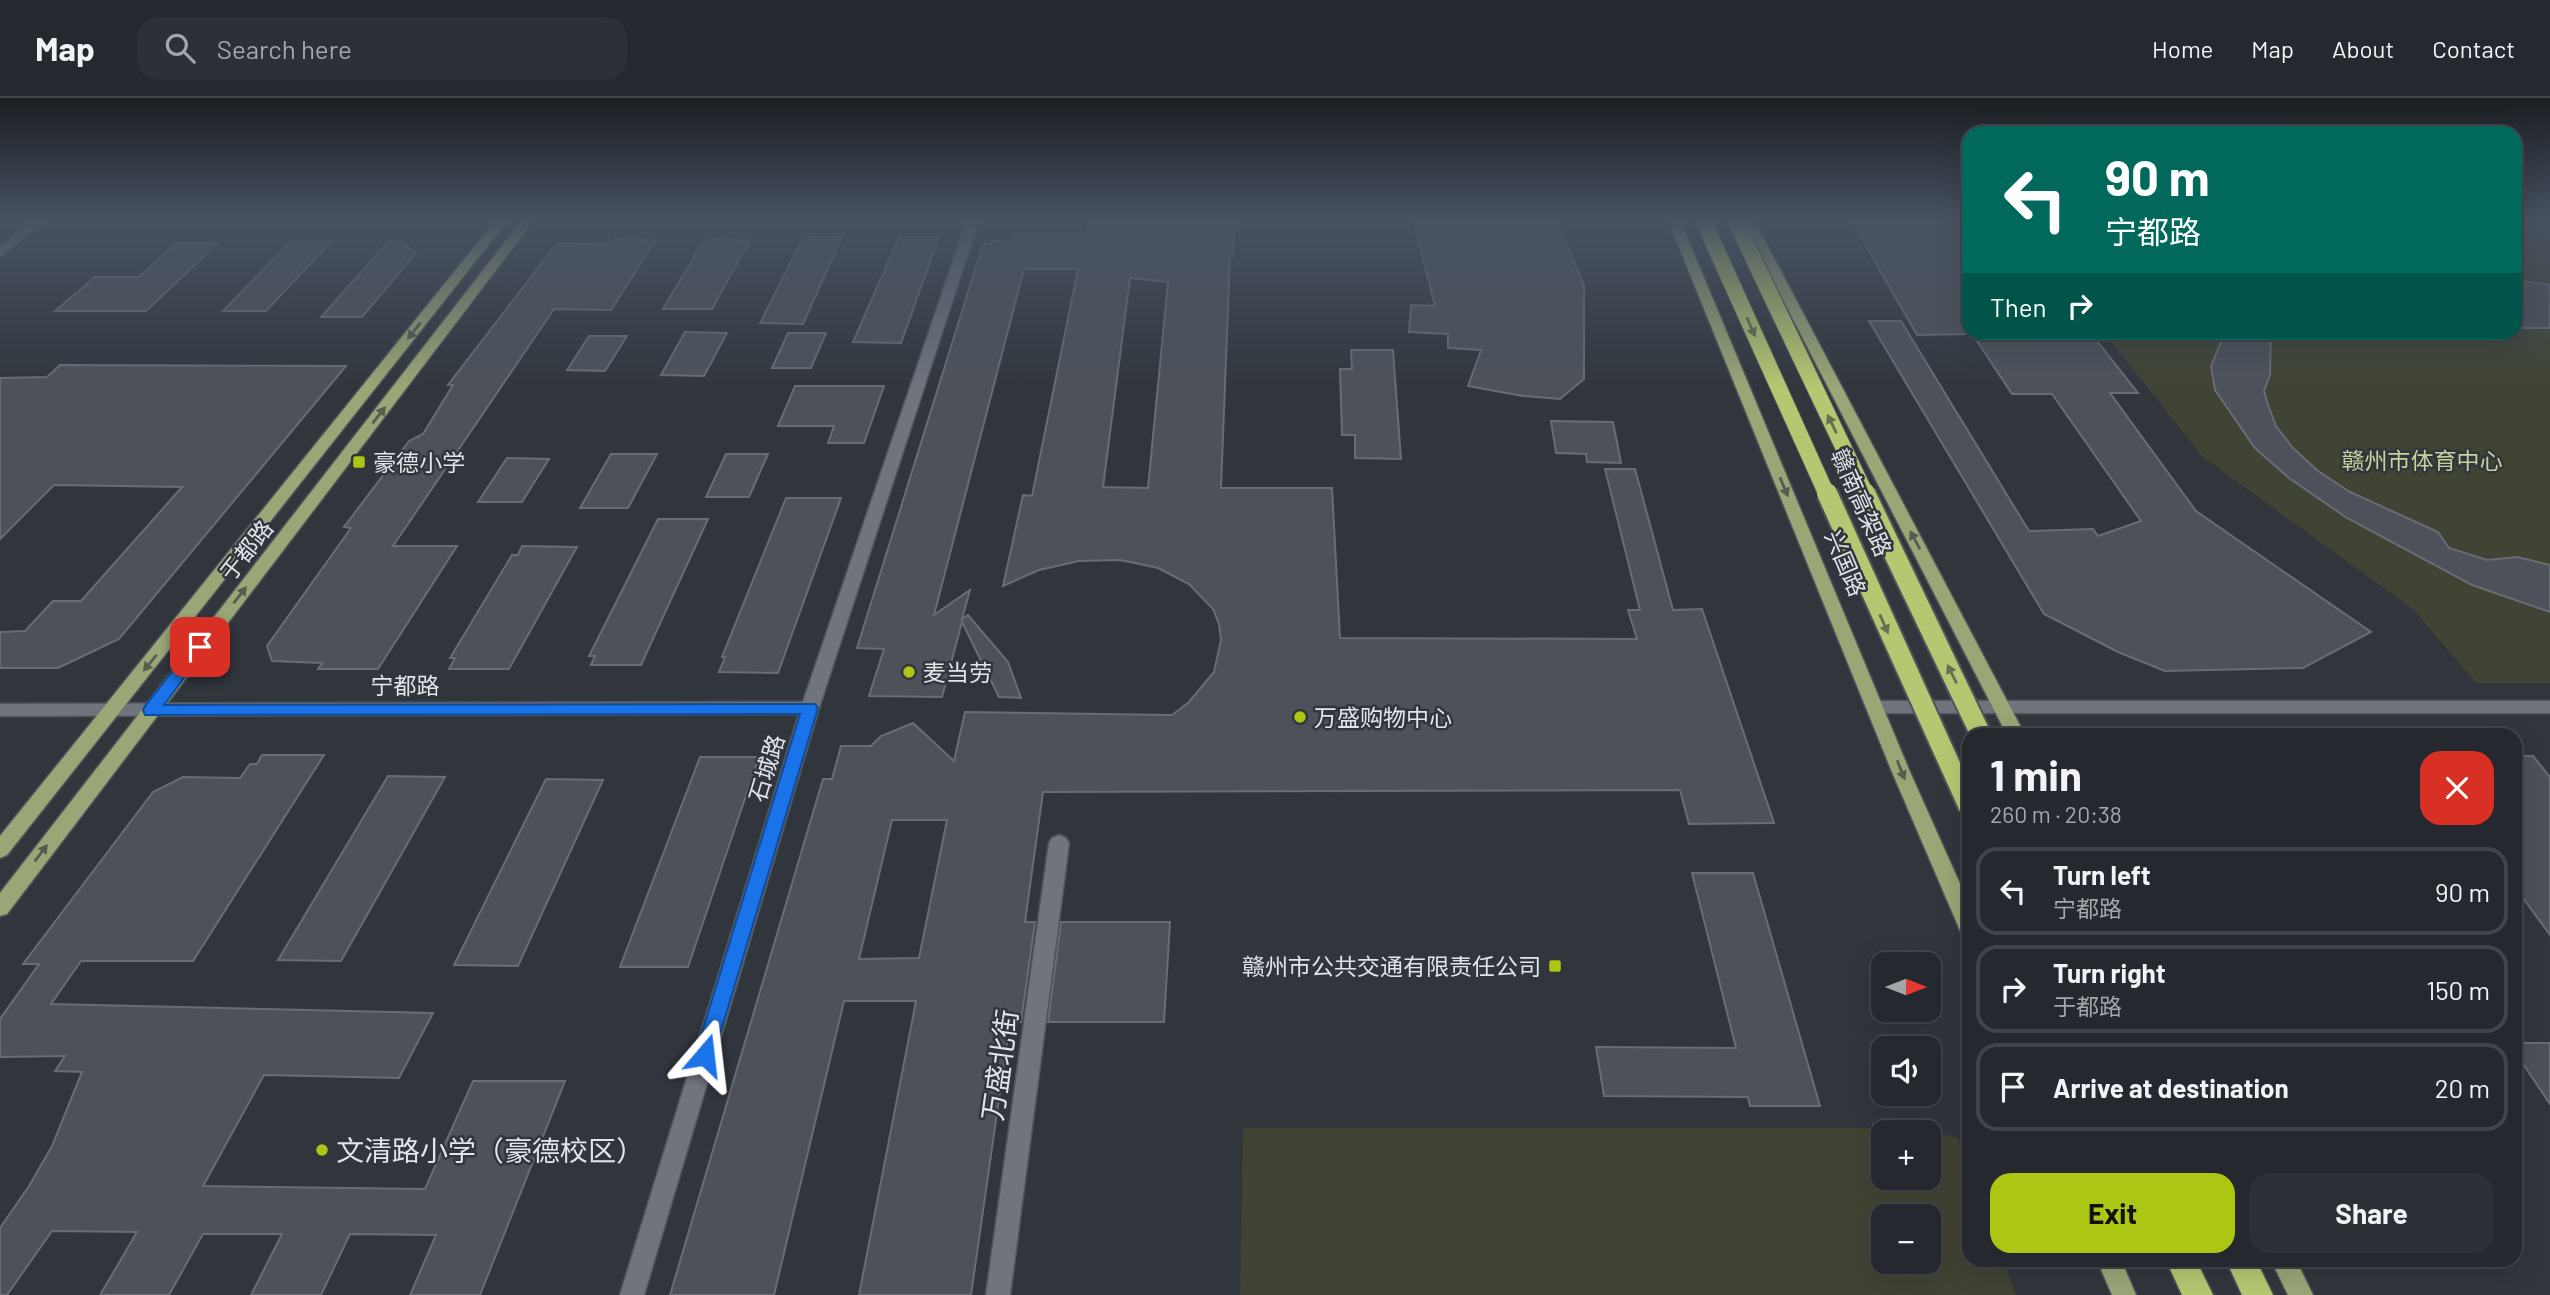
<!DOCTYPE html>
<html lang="en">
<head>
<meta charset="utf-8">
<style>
	:root { --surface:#25282e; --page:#2d3036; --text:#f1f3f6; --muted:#a3a6aa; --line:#42444a; --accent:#acc613 }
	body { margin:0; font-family:Barlow,"Noto Sans SC",sans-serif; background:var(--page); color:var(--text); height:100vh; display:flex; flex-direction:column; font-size:26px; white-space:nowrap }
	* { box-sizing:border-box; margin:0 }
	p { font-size:23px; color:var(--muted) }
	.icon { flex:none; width:38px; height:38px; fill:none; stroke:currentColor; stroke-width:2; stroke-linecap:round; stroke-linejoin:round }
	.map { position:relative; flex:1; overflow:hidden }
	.sheet { position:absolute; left:1962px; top:630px; width:560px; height:539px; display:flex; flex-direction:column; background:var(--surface); border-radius:21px; box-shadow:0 7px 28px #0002,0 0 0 2px var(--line) }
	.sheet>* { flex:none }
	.top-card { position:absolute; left:1962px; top:28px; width:560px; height:214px; border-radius:21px; box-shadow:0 7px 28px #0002,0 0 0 2px var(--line); background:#00695c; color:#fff; overflow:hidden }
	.needle { width:46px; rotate:90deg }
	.controls { position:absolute; left:1871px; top:854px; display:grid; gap:14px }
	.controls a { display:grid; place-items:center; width:70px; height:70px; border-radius:14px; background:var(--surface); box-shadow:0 7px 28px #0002,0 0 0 2px var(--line); font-size:35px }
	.pin { position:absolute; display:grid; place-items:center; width:60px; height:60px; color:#fff; margin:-30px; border-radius:14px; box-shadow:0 4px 10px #0006 }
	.me { position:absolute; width:77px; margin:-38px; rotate:17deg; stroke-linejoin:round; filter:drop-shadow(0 0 5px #0008) }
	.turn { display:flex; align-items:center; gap:24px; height:147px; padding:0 28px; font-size:32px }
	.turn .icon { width:91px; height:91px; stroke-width:2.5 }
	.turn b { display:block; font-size:49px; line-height:60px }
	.then { display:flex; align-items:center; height:66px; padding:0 28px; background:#0003; gap:14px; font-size:26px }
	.round { display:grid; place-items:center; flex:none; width:74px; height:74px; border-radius:21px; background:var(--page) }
	.summary { display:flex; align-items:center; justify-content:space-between; height:119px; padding:0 28px }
	h1 { font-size:42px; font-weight:700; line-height:52px }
	.button { display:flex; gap:14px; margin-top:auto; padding:14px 28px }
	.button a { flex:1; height:80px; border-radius:21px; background:var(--accent); color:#111; font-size:28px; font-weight:700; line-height:80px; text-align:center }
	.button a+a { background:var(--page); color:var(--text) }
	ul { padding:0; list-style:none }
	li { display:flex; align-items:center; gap:21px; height:88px; margin:0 14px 10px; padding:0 14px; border:4px solid var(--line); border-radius:21px }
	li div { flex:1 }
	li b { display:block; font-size:26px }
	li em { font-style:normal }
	header { display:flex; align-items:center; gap:42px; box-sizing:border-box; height:98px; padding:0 35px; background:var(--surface); border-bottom:2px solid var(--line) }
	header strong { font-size:33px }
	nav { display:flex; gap:38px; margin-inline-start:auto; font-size:24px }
	.search { width:490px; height:63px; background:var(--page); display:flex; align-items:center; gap:18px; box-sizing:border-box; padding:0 24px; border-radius:21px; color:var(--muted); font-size:26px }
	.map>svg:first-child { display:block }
</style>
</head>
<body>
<header>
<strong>Map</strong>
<div class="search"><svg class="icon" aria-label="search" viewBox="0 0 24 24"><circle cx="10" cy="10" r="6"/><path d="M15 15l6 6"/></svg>Search here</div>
<nav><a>Home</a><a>Map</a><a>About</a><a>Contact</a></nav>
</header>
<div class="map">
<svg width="2550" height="1197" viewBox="0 0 2550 1197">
	<rect width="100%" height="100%" fill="#31363d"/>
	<g fill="#404434" fill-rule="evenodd">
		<polygon points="2515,122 2550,122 2550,585 2476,585 2414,512 2203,359 2104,235 2515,234"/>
		<path d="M1243,1030H1920L1958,1040L1969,1069V1162H2003L2016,1197H1240ZM1928,1034V1080H1883V1034ZM1928,1118V1164H1883V1118Z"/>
	</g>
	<g fill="#4d525a" stroke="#686d75" stroke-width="2" fill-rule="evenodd">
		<path d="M1088,122H1235L1233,158H1230L1221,390H1332L1340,540L1637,541L1628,512H1640L1605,371H1635L1673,512L1702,511L1774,725L1689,726L1680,692L1043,694L1025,824H1035L1021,924H1010L971,1197H859L916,903H844L774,1197H670L823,681H832L841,648H871L881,638L913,625L954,663L965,614L1172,617L1189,604L1214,574L1221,542L1219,526L1213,511L1189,486L1158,470L1120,462L1079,463L1039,472L1003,488L1023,397L1032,398L1078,171H1024L934,517L970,492L962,521L968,517L1008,564L1021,600L999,599L962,524L942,599L869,598L884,551L857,550L983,146H991L992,143H1013L1014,138H1085ZM1130,180L1168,184L1148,390L1103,389ZM892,722H947L919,860L859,861Z"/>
		<polygon points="1413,122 1556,122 1584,187 1584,281 1560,301 1523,298 1468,288 1481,252 1448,250 1448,236 1409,234 1411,207 1435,208"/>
		<polygon points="1851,122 1969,122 1969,236 1917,237"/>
		<polygon points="808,139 842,139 803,226 760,225 801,144 806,144"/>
		<polygon points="899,139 939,139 901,245 853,244"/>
		<polygon points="615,141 656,142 611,212 554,211 393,448 457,448 378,571 318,571 322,565 272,563 267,548 351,430 344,429 409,343 423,336 453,287 448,287 557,145 612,146"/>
		<polygon points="709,141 750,142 712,211 663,211 702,146 706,146"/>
		<polygon points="291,143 332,143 266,213 223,213"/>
		<polygon points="389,143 399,143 416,155 362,219 321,219"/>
		<polygon points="176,145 218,145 146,213 55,213 95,179 139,179"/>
		<polygon points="2515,182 2550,187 2550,230 2515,230"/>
		<polygon points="1869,223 1901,223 2029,433 2093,431 2098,438 2141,423 2052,296 2012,296 1971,234 2090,234 2138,295 2110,295 2196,413 2371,534 2303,570 2165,573 2118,554 2044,516"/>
		<polygon points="685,234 727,235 704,278 661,277"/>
		<polygon points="2225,234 2271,234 2270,277 2264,293 2268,307 2276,328 2293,350 2318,373 2350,394 2438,434 2449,450 2487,462 2517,459 2550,467 2550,514 2472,487 2347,420 2289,380 2255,350 2215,292 2211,268"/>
		<polygon points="788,235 826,235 811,270 772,270"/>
		<polygon points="589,238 627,238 605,273 567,272"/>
		<polygon points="1351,252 1393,252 1401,361 1355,360 1355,337 1342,337 1340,271 1352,271"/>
		<polygon points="60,267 346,268 119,541 58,570 0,570 0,534 25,533 53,503 81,503 182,389 54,387 0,441 0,280 47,279"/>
		<polygon points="795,288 884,288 864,345 828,345 834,328 778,328"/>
		<polygon points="1551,323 1613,324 1621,365 1587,364 1586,356 1556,355"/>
		<polygon points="611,356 657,356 628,410 580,410"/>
		<polygon points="726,356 768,356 749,399 706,399"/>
		<polygon points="507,360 549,361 522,404 478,404"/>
		<polygon points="786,400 841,400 778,575 719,574 725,559 722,559"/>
		<polygon points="658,421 708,421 641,567 591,567 595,558 589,558"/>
		<polygon points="522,448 577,449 509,571 449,571 455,560 450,560 512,457 518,457"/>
		<polygon points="262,657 324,657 193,863 81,863 51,906 433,915 399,980 264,977 203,1088 425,1091 473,983 565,983 480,1197 410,1197 436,1137 350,1136 321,1197 251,1197 282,1136 203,1136 169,1197 100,1197 137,1134 52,1133 7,1197 0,1197 0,1130 29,1088 52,1048 82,974 55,973 65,958 0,959 0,921 39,866 23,866 153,694 183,679 240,680 250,666 257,666"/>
		<polygon points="2515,658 2533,658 2550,679 2550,837 2515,789"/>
		<polygon points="700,659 759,659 688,869 620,869"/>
		<polygon points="388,678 445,679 341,863 278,862"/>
		<polygon points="546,681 603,682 518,868 454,867"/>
		<polygon points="1692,775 1753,775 1820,1008 1750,1008 1748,999 1604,998 1596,949 1736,950"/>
		<polygon points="1061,824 1170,824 1164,924 1048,924"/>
		<polygon points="2515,945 2550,945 2550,1006 2515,954"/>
	</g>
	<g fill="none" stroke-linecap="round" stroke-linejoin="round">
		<defs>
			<g id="minor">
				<polygon points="32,122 45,122 0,159 0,149"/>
				<polygon points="967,122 979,122 819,610 644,1197 620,1197 799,616 0,618 0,606 803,604"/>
				<polygon points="1876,603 2550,603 2550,615 1876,615 1870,614 1867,609 1870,604"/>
				<polygon points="1059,737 1066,740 1069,745 1010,1197 986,1197 1049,745 1052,740"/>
			</g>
			<g id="major">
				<polygon points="496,122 508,122 7,757 0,760 0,738"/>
				<polygon points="522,122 534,122 7,816 0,818 0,795"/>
				<polygon points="1668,122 1680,122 1910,674 1969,806 1969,838 1962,836 1959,830 1892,674"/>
				<polygon points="1742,122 1754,122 2025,637 2007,637"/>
				<polygon points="2097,1162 2121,1162 2136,1197 2112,1197"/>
				<polygon points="2271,1162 2296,1162 2313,1197 2288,1197"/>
			</g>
			<g id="highway">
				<polygon points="2166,1162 2196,1162 2213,1197 2182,1197"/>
				<polygon points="2226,1162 2256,1162 2273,1197 2242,1197"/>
			</g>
		</defs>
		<use href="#minor" stroke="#51555b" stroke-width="3"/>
		<use href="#major" stroke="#51555b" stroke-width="3"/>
		<use href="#highway" stroke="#51555b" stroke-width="3"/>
		<use href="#minor" fill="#6f747d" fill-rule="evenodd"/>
		<use href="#major" fill="#99a676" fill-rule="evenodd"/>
		<use href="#highway" fill="#b5c871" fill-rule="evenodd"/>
		<defs>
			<g id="highway-bridge-far1">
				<polyline points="1703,122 1827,397"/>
				<polyline points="1735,122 1866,397"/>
			</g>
			<g id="highway-bridge">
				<polyline points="1827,395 1969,709"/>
				<polyline points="1865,395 1981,637"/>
			</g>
		</defs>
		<use href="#highway-bridge-far1" stroke="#51555b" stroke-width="18" stroke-linecap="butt"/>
		<use href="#highway-bridge" stroke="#51555b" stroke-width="24" stroke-linecap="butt"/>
		<use href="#highway-bridge-far1" stroke="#b5c871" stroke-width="16"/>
		<use href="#highway-bridge" stroke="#b5c871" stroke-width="20"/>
	</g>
	<defs><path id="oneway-solid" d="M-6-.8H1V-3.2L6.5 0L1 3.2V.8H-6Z" transform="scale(1.75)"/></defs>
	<g fill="#667052">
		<use href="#oneway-solid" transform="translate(1751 229) rotate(66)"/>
		<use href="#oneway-solid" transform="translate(1832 326) rotate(-116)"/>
		<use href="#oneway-solid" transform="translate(1884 526) rotate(66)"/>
		<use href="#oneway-solid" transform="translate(1952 576) rotate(-116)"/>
	</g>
	<g fill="#555d51">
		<use href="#oneway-solid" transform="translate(414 233) rotate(128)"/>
		<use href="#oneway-solid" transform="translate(379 317) rotate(-52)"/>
		<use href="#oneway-solid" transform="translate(1784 389) rotate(67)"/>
		<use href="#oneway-solid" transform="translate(1915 442) rotate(-118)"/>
		<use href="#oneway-solid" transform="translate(240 497) rotate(-52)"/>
		<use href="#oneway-solid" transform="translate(150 565) rotate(129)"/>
		<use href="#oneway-solid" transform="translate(1901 672) rotate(68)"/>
		<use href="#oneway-solid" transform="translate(41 755) rotate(-53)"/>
	</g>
	<linearGradient id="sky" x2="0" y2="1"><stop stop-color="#1b1e22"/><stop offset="0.42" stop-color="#485262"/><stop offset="1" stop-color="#485262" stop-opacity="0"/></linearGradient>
	<rect width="2550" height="290" fill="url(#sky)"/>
	<polygon fill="#1a73e8" stroke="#114b97" stroke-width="2" points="200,544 207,549 164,607 815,606 818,610 712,963 705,966 698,963 695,957 800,616 145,617 143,612 145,608 194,546"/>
	<g fill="#acc613" stroke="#31363d" stroke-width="2.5">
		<rect x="352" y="357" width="14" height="14" rx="3.5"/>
		<circle cx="909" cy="574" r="7"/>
		<circle cx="1300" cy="619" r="7"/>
		<rect x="1548" y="861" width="14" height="14" rx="3.5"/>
		<circle cx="322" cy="1052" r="7"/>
	</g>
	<g text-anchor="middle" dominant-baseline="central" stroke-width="5" stroke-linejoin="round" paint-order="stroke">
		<g font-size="23" fill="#c5d39a" stroke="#31363d">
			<text x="2422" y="362">赣州市体育中心</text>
		</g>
		<g font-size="23" fill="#e1e4e9" stroke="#31363d" text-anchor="start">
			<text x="373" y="364">豪德小学</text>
			<text x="923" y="574">麦当劳</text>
			<text x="1314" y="619">万盛购物中心</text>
			<text x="1541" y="868" text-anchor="end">赣州市公共交通有限责任公司</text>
		</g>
		<g font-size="23" fill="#e1e4e9" stroke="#31363d">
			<text transform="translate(1862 404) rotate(66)">赣南高架路</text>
			<text transform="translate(246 452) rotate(-52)">于都路</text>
			<text transform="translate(1846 465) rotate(67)">兴国路</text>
			<text x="405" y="587">宁都路</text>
			<text transform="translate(766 670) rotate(-73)">石城路</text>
		</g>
		<g font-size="28" fill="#e1e4e9" stroke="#31363d">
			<text transform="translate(999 967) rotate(-82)">万盛北街</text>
		</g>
		<g font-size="28" fill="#e1e4e9" stroke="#31363d" text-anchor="start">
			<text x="336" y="1052">文清路小学（豪德校区）</text>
		</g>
	</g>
</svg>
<div class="controls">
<a><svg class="needle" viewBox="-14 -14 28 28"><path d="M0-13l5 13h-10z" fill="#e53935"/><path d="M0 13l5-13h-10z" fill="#a3a6aa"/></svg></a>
<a><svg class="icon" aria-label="sound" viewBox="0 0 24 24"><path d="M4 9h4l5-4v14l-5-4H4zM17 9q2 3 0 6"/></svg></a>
<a>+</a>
<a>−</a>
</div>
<div class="pin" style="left:200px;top:549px;background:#d93025"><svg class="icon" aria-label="arrive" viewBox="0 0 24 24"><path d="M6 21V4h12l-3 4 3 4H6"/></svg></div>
<svg class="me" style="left:705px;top:957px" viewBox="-20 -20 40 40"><path d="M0-17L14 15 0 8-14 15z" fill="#1a73e8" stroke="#fff" stroke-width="4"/></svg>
<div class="top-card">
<div class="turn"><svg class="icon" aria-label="left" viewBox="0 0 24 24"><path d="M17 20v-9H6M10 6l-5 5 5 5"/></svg><div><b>90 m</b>宁都路</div></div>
<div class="then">Then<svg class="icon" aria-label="right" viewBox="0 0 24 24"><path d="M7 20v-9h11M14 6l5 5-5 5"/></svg></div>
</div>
<section class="sheet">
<div class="summary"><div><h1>1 min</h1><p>260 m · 20:38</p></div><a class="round" style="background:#d93025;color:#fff"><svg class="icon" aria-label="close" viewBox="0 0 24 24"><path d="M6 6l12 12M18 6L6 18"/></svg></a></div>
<ul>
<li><svg class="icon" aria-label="left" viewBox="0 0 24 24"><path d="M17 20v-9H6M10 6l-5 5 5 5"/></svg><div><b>Turn left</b><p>宁都路</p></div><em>90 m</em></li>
<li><svg class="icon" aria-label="right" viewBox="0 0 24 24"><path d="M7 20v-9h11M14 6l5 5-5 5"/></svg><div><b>Turn right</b><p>于都路</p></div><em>150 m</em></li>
<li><svg class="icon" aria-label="arrive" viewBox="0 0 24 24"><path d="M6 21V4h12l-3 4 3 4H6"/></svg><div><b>Arrive at destination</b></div><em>20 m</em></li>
</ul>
<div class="button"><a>Exit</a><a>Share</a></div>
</section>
</div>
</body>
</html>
